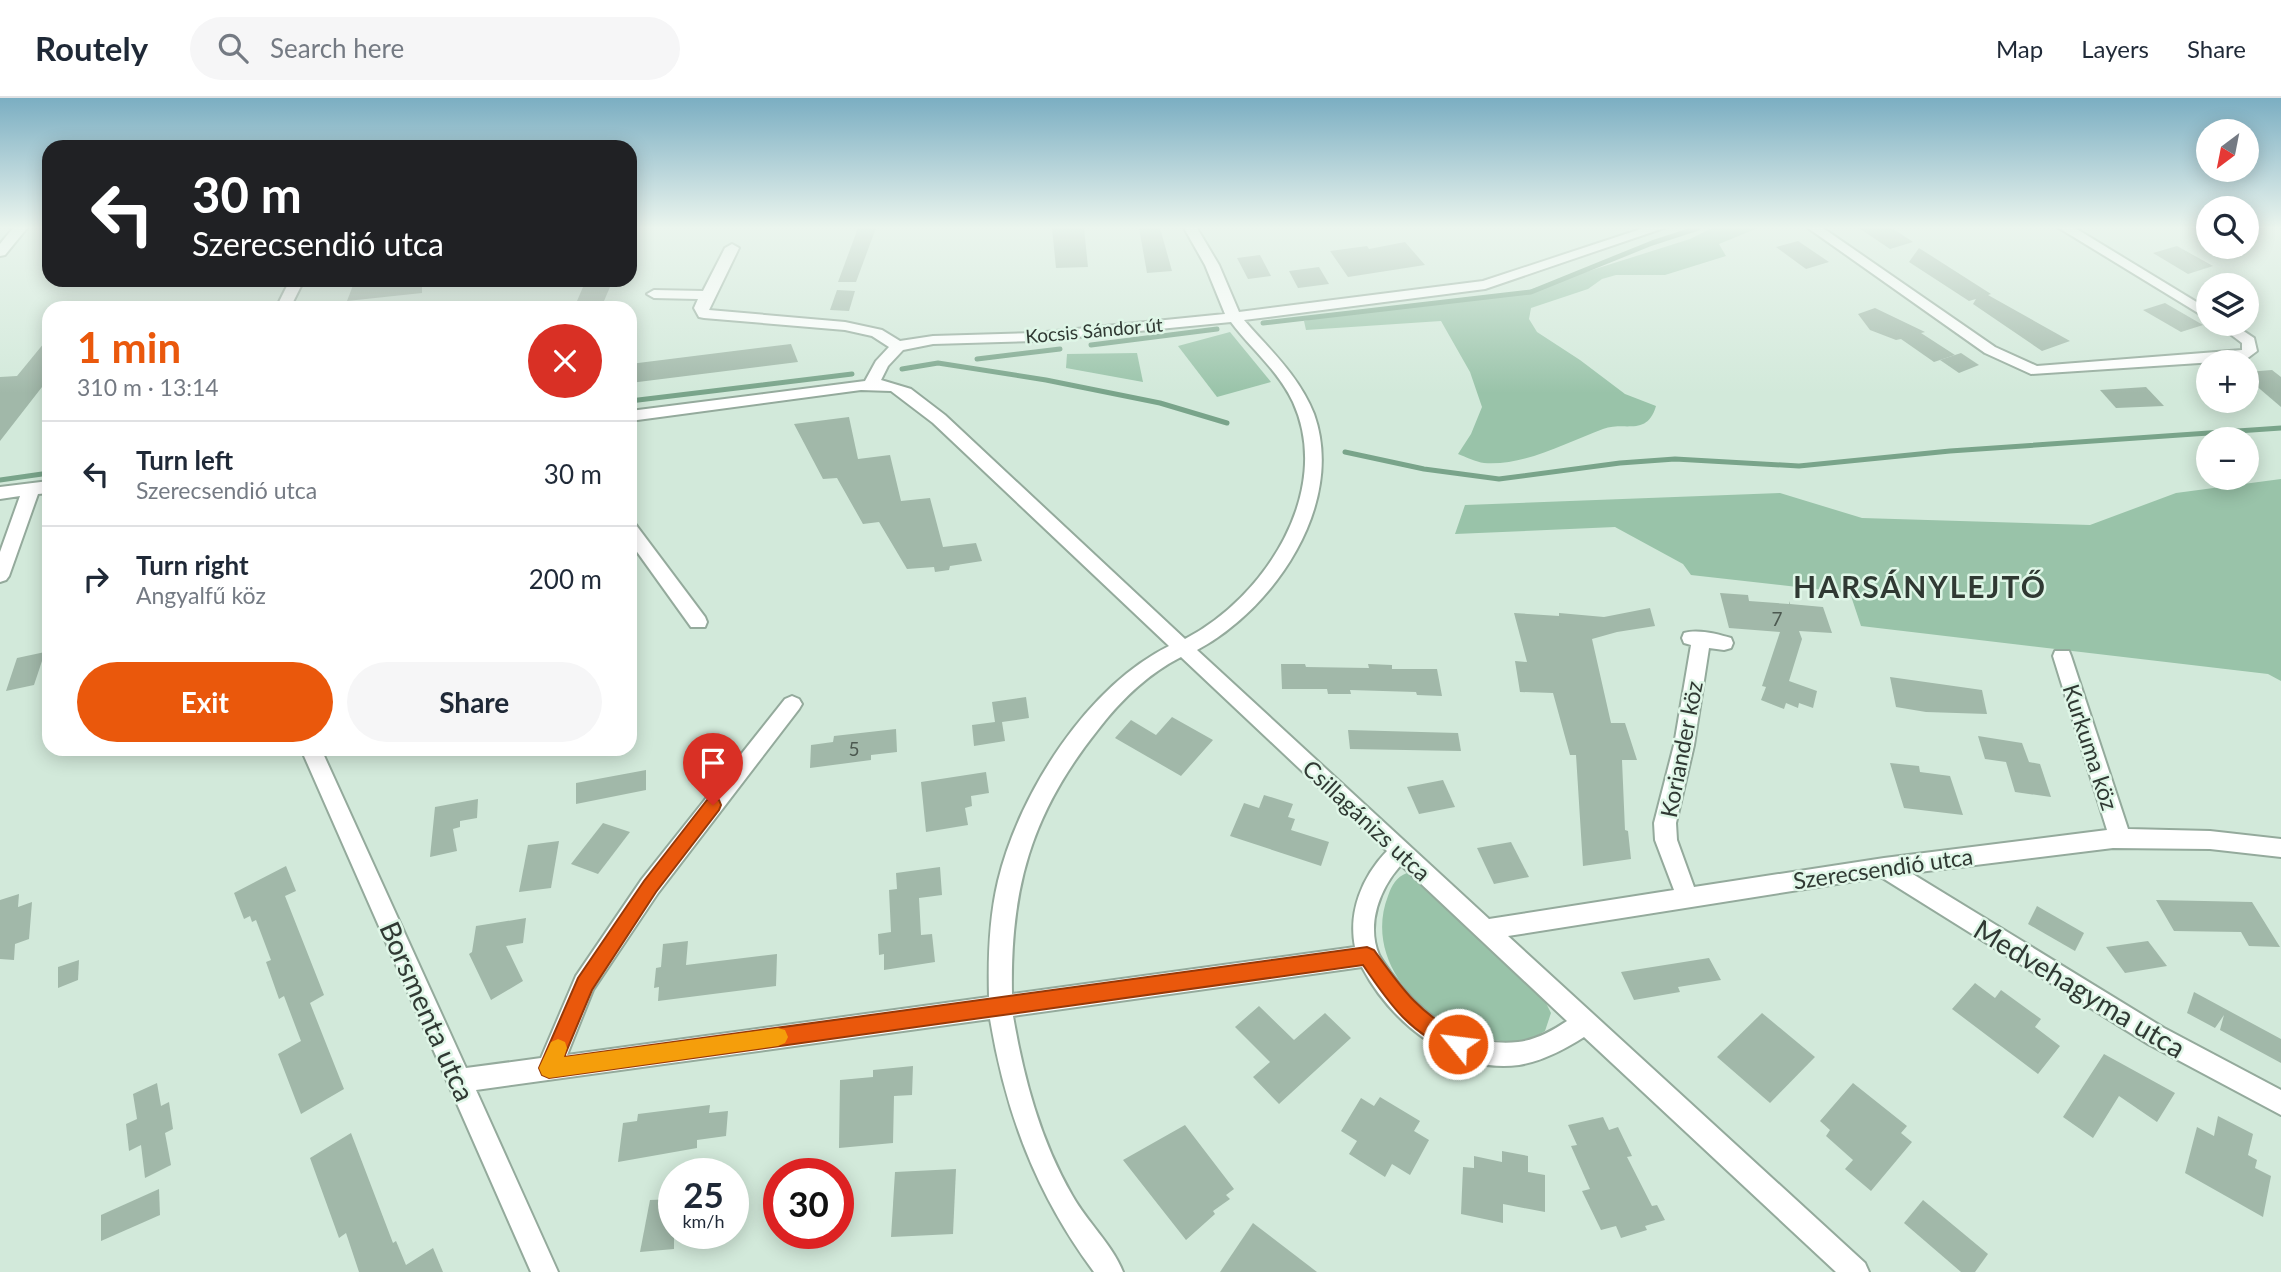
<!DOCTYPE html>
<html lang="en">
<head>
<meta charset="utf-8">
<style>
	:root { --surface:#fff; --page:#f6f6f7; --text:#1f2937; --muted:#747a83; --line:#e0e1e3; --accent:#ea580c }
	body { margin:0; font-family:Lato,sans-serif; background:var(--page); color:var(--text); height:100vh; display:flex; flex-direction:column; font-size:26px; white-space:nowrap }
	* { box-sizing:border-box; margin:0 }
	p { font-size:23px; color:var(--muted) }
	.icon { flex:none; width:38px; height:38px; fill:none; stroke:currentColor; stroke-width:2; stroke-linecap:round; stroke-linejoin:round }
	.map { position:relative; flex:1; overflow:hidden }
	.sheet { position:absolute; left:42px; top:203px; width:595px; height:455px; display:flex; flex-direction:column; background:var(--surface); border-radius:21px; box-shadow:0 4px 18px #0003 }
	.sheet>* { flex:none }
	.top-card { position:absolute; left:42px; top:42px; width:595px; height:147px; border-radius:21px; box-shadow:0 4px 18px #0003; background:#202124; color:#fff; overflow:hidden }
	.needle { width:46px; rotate:212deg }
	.controls { position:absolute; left:2196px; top:21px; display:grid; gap:14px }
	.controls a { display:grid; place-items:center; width:63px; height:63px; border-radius:50%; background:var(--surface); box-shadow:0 4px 18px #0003; font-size:35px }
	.speed { position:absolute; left:658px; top:1060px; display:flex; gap:14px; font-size:35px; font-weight:700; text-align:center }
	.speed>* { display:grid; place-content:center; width:91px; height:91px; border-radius:50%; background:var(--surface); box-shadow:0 4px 18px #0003; line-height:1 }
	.speed small { font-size:18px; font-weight:400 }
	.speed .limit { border:10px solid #d22; background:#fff; color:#111 }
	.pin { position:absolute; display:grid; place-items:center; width:60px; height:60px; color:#fff; margin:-72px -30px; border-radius:50% 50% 50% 0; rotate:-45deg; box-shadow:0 0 7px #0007 }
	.pin .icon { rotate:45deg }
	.me { position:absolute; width:77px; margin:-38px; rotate:299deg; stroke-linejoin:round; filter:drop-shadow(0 0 5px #0008) }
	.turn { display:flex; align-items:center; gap:24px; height:147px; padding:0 35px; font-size:32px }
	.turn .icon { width:91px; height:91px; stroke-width:2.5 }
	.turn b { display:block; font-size:49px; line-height:60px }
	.round { display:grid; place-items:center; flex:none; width:74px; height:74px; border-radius:37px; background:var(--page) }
	.overview { display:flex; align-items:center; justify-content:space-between; height:119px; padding:0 35px }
	h1 { font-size:42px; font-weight:700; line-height:52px; color:var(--accent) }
	.cta { display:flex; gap:14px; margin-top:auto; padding:14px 35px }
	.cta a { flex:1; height:80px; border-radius:42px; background:var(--accent); color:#fff; font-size:28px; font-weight:700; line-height:80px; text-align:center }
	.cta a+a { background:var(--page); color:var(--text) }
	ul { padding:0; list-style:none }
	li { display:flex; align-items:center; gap:21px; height:105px; padding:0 35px; border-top:2px solid var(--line) }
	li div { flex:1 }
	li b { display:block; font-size:26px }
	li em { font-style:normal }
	header { display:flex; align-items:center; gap:42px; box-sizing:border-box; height:98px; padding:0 35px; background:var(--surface); border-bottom:2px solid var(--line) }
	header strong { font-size:33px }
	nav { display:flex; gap:38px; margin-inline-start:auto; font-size:24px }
	.search { width:490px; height:63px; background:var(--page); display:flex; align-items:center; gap:18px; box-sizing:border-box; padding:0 24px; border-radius:38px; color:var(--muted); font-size:26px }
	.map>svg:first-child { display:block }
</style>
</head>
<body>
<header>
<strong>Routely</strong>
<div class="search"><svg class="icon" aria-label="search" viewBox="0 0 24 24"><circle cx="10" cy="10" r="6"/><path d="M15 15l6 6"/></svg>Search here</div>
<nav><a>Map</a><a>Layers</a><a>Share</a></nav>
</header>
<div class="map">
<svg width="2281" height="1174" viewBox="0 0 2281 1174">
	<rect width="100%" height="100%" fill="#d2e9da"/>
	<g fill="#99c3a9">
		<path d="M1712,130H1758L1719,146L1726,158L1665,177H1616L1602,181L1588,191L1531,210L1529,221L1537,234L1580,262L1625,296L1656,308C1647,339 1625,323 1603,331C1565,345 1525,368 1484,365C1476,364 1466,359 1458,356L1471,336L1482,309L1470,274L1441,223L1306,232L1304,223L1326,217L1426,208L1516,196L1690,141Z"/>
		<polygon points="1230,234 1271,284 1217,299 1178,248"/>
		<polygon points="1137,255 1143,284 1066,270 1067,256"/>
		<polygon points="2281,381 2281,583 2268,576 1861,528 1850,495 1691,477 1683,466 1615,429 1455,436 1465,407 1780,395 1862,420 2090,427 2176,395"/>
		<path d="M1407,775L1545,903L1551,915L1545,933C1525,946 1510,945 1489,941C1427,930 1362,865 1388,798C1392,787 1396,779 1407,775Z"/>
	</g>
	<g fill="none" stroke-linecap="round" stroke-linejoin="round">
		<g stroke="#79a48a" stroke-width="5">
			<polyline points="1263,225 1531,194 1652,145 1698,130"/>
			<polyline points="1091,247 1217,231"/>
			<polyline points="977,261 1060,251"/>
			<polyline points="902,271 938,265 1046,282 1160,305 1227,325"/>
			<polyline points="630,303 852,276"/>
			<polyline points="1345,354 1424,371 1499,381 1620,365 1675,361 1799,368 1950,353 2281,330"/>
			<polyline points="0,382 49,375"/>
		</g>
	</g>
	<g fill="#a1b8a9">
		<polygon points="858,130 876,130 856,184 838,184"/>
		<polygon points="1052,130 1084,130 1088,169 1056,170"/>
		<polygon points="1139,130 1160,130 1172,173 1147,175"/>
		<polygon points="1859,130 1892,130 1913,144 1890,151"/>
		<polygon points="1798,143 1829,164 1806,171 1776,149"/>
		<polygon points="1405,144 1425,167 1348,179 1330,153 1367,148 1369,151"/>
		<polygon points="2177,148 2213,168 2188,176 2153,155"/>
		<polygon points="1919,150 1991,196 1988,197 2070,243 2042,253 1973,206 1976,201 1969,203 1909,164"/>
		<polygon points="1260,157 1271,178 1248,181 1237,160"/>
		<polygon points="1319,169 1329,186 1298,190 1289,173"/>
		<polygon points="355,182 422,182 422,195 347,203"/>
		<polygon points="586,182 613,182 601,210 574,210"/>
		<polygon points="837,192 855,193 849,213 830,212"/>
		<polygon points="2165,205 2203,227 2181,234 2143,212"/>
		<polygon points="1875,210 1925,234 1921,235 1955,257 1934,264 1901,241 1896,242 1870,232 1858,216"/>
		<polygon points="49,239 49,280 0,343 0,279 17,278"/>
		<polygon points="791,246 798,264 630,285 630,266"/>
		<polygon points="1961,255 1979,267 1959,275 1940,262"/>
		<polygon points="2272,272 2281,279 2281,309 2247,280 2247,274"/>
		<polygon points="2146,289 2164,308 2116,310 2100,292"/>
		<polygon points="849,319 858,361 890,357 901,403 930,400 943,449 976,445 982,463 950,468 949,472 935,474 934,469 907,471 879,424 863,426 837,380 823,381 794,326"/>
		<polygon points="1720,495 1748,497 1749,503 1789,506 1790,503 1790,506 1823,509 1832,535 1799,533 1802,541 1789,583 1817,593 1813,610 1799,605 1798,610 1786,605 1784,611 1761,602 1766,589 1762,588 1780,534 1729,530"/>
		<polygon points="1650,510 1655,528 1617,534 1592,541 1611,625 1625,625 1637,662 1622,662 1625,732 1628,733 1631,761 1583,768 1576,657 1570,657 1553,595 1520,594 1515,563 1527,564 1514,515 1559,518 1559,515 1604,519"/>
		<polygon points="45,554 34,587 6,593 17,560"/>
		<polygon points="1281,566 1305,566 1306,569 1369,570 1368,566 1392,567 1392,571 1437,571 1442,598 1417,597 1416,594 1350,592 1351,596 1328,596 1327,591 1282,591"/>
		<polygon points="1890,579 1982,592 1987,616 1926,614 1896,609"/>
		<polygon points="1026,599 1029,620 1002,624 1005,643 974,648 972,627 995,624 992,604"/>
		<polygon points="1172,619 1213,642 1181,678 1115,640 1131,622 1156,637"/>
		<polygon points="896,631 897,654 871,657 871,662 810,670 811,647 833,644 834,638"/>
		<polygon points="1348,632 1458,635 1461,653 1350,651"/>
		<polygon points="1978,638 2022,645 2029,664 2040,666 2051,699 2015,694 2006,664 1985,661"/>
		<polygon points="1890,665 1919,668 1920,674 1950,678 1963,717 1904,710"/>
		<polygon points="646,672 646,692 576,706 576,685"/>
		<polygon points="986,674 989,695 971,698 972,708 965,710 968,727 926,734 921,684"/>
		<polygon points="1443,682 1455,709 1419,716 1407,689"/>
		<polygon points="1264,697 1293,706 1288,719 1295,721 1291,732 1329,744 1321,768 1230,738 1244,705 1259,710"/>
		<polygon points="478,701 477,720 460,723 460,729 453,731 457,753 430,759 435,709"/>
		<polygon points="603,725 630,734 598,776 571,766"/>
		<polygon points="559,743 551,790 519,794 528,747"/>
		<polygon points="1511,744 1529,779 1494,786 1477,750"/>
		<polygon points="286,768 296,793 285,798 324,897 310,905 344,991 301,1016 278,956 301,943 284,898 279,901 266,864 271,862 256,822 252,824 250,818 244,821 234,795"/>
		<polygon points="940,769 942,797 919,800 921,837 932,836 935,864 884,872 884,856 879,857 878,836 891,834 889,792 897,791 896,775"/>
		<polygon points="19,796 18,809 32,804 29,841 15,846 14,862 0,861 0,802"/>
		<polygon points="2156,802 2252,804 2280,849 2249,848 2241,834 2174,833"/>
		<polygon points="2037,808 2084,835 2075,853 2028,826"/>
		<polygon points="526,820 523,845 506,848 523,883 491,902 469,856 472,854 476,828"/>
		<polygon points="688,843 686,867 777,856 776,888 658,903 659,889 654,890 656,870 661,869 663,846"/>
		<polygon points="2148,843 2167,868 2125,875 2106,849"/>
		<polygon points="1709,860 1721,882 1678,889 1680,894 1634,902 1621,874"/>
		<polygon points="79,862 78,882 58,890 58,869"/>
		<polygon points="1975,885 1995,900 2001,892 2041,921 2035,929 2060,948 2038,976 1952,911"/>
		<polygon points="2194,894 2281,941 2281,965 2220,932 2224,917 2215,930 2187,915"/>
		<polygon points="1259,908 1294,942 1325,915 1351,940 1279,1006 1253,979 1270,964 1235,929"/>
		<polygon points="1762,915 1815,959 1770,1005 1717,959"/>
		<polygon points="2104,956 2175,995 2157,1024 2119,998 2093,1040 2063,1019"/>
		<polygon points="913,968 912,997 894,998 893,1045 839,1050 840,982 873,979 873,972"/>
		<polygon points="157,985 161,1008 169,1004 173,1031 165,1035 171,1067 145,1080 141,1047 129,1053 126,1026 137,1021 133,996"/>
		<polygon points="1853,985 1907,1028 1901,1035 1912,1044 1871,1093 1845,1071 1853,1062 1826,1038 1830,1032 1820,1023"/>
		<polygon points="1380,999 1420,1023 1414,1033 1429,1042 1410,1077 1392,1066 1385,1079 1349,1056 1357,1043 1341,1033 1361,1000 1374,1008"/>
		<polygon points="710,1007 709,1015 728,1013 726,1038 697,1042 697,1050 618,1064 623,1025 637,1023 638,1016"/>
		<polygon points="2218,1018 2253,1036 2248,1057 2257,1062 2255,1070 2271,1078 2263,1119 2185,1075 2197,1029 2214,1038"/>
		<polygon points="1603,1019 1609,1032 1618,1029 1632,1058 1627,1059 1652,1108 1657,1107 1665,1122 1645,1128 1647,1132 1621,1140 1616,1128 1601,1132 1582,1093 1590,1091 1571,1048 1577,1047 1568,1027"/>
		<polygon points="1185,1027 1234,1091 1226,1097 1230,1101 1213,1113 1215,1116 1186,1142 1123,1062"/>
		<polygon points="351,1035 393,1145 396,1143 406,1167 433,1150 443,1174 359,1174 346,1135 339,1140 310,1060"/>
		<polygon points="1502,1053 1528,1058 1528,1074 1545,1077 1545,1114 1503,1106 1503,1125 1461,1116 1463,1069 1474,1070 1474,1058 1502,1064"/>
		<polygon points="956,1071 953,1136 891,1139 895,1074"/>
		<polygon points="159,1091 160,1117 101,1143 101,1117"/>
		<polygon points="674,1101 674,1151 640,1154 650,1102"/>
		<polygon points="1923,1102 1988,1156 1975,1174 1961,1174 1904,1125"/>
		<polygon points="1253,1125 1317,1174 1220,1174"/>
	</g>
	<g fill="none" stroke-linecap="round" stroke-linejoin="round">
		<defs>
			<g id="street">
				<polygon points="13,130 27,130 5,157 0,158 0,146"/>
				<path d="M1184,130H1197L1219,167L1239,214L1483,183L1644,130H1664L1485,191L1244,222C1270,252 1299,278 1314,316C1346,406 1274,511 1197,552L1489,821L1674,792L1655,742L1654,725L1674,647L1691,547L1684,545L1682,540L1684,535C1698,531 1717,536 1731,540L1733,545L1731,550L1724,552L1709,550L1694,647L1676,725L1677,742L1694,789L1884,760L2107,732L2053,558L2055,553H2069L2071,558L2128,731L2210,733L2281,741V759L2210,751L2113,750L1911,775L2164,930L2281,992V1017L2148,946L1881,779L1508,838L1865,1165L1869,1174H1836L1584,939C1565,951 1543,963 1519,967C1453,976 1391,924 1362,869L1013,918C1024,981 1040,1041 1072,1097C1087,1124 1112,1146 1123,1174H1094C1036,1096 1006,1016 990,921L476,992L558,1174H531L301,651H321L466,970L541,960L576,878L642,781L785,601L792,598L799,601L802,606L799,611L658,795L593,892L567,957L989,899C988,860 989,821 998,783C1019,695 1087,589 1169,548L933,325L891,293L861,292L630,323V313L865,283L876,263L889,249L872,238L845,232L704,220L699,219L694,210L698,201L654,200L647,196L654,192L703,193L725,150L732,146L739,150L709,212L845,224L882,232L900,243L933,238L1036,235L1225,216L1205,167ZM1231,224C1251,251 1278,272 1293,304C1334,394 1264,500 1185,541L945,317L911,291L881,282L888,268L903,252L933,246L1036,243ZM1181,559L1387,753C1362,779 1348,814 1355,849L1012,896C1010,791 1031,716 1097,633C1120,603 1146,577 1181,559ZM1401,767L1567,923C1552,933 1536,942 1518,944C1465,950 1420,916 1391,875C1387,869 1382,863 1379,857C1366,826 1380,790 1401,767Z"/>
				<polygon points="1808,130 1823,130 1995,249 2037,268 2242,252 2242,245 2217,226 2233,226 2254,240 2257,253 2245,262 2031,276 1985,255"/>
				<polygon points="2059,130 2075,130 2208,211 2208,221"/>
				<polygon points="290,182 304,182 290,210 276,210"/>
				<polygon points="49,383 49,395 38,396 9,478 6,482 0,484 0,454 20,398 0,401 0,389"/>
				<polygon points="630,425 636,427 705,519 707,524 705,529 691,529 630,444"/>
			</g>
		</defs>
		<use href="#street" stroke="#94aa9c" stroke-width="4"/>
		<use href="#street" fill="#fff" fill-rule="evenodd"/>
	</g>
	<linearGradient id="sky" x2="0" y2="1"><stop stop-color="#7baec2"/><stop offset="0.44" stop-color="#ebf5ee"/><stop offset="1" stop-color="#ebf5ee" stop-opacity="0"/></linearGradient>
	<rect width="2281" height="295" fill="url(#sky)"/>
	<path fill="#ea580c" stroke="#983908" stroke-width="2" d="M713,700L719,702L721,707L719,712L656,794L592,892L564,959L1367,849L1374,852C1402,891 1420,917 1465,939L1468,946L1465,953L1458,955C1411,937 1390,907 1363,867L549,980L542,977L539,970L578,880L644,783L707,702Z"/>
	<polygon fill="#f59e0b" points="778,930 785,932 788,939 785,945 778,948 549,980 542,977 539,970 551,944 558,941 565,944 567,950 564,959"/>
	<g text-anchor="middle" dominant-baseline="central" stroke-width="5" stroke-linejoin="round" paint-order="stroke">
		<g font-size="19" fill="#303933" stroke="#dff6e7">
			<text transform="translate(1094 232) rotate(-5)">Kocsis Sándor út</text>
		</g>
		<g font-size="19" fill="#4c5950">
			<text x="1777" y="520">7</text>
			<text x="854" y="650">5</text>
		</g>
		<g font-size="23" fill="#303933" stroke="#dff6e7">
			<text transform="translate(2091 649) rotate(72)">Kurkuma köz</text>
			<text transform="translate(1681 651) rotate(-79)">Koriander köz</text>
			<text transform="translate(1367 722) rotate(43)">Csillagánizs utca</text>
			<text transform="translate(1883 770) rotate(-8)">Szerecsendió utca</text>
		</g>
		<g font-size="28" fill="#303933" stroke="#dff6e7">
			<text transform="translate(2080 890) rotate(31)">Medvehagyma utca</text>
			<text transform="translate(428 913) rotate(66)">Borsmenta utca</text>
		</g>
		<g font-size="30" font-weight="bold" letter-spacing="2" fill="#303933" stroke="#dff6e7">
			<text x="1920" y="488">HARSÁNYLEJTŐ</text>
		</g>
	</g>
</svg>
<div class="controls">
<a><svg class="needle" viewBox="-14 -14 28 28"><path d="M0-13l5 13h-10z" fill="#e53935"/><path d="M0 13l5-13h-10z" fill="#747a83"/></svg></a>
<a><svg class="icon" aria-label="search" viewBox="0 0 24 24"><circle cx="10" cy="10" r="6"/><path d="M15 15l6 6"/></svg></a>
<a><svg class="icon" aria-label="layers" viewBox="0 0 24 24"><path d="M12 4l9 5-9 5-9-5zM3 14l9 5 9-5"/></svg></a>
<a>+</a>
<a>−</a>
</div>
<div class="speed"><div>25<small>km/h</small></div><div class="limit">30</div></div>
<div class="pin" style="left:713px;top:707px;background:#d93025"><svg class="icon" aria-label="arrive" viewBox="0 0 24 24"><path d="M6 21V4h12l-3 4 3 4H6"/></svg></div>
<svg class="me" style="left:1458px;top:946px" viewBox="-20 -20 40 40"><circle r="17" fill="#ea580c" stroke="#fff" stroke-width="3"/><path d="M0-11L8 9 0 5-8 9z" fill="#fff"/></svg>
<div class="top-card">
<div class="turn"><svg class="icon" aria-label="left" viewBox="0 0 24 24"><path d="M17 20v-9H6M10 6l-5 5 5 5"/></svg><div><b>30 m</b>Szerecsendió utca</div></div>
</div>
<section class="sheet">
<div class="overview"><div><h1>1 min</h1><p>310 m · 13:14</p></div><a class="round" style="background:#d93025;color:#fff"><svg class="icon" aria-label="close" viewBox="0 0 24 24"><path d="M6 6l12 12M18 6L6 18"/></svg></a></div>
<ul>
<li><svg class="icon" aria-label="left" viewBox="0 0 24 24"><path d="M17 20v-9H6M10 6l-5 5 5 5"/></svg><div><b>Turn left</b><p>Szerecsendió utca</p></div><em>30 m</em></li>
<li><svg class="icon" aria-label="right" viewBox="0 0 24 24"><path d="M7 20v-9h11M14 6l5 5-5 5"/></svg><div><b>Turn right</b><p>Angyalfű köz</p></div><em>200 m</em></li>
</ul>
<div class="cta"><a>Exit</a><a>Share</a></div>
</section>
</div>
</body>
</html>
